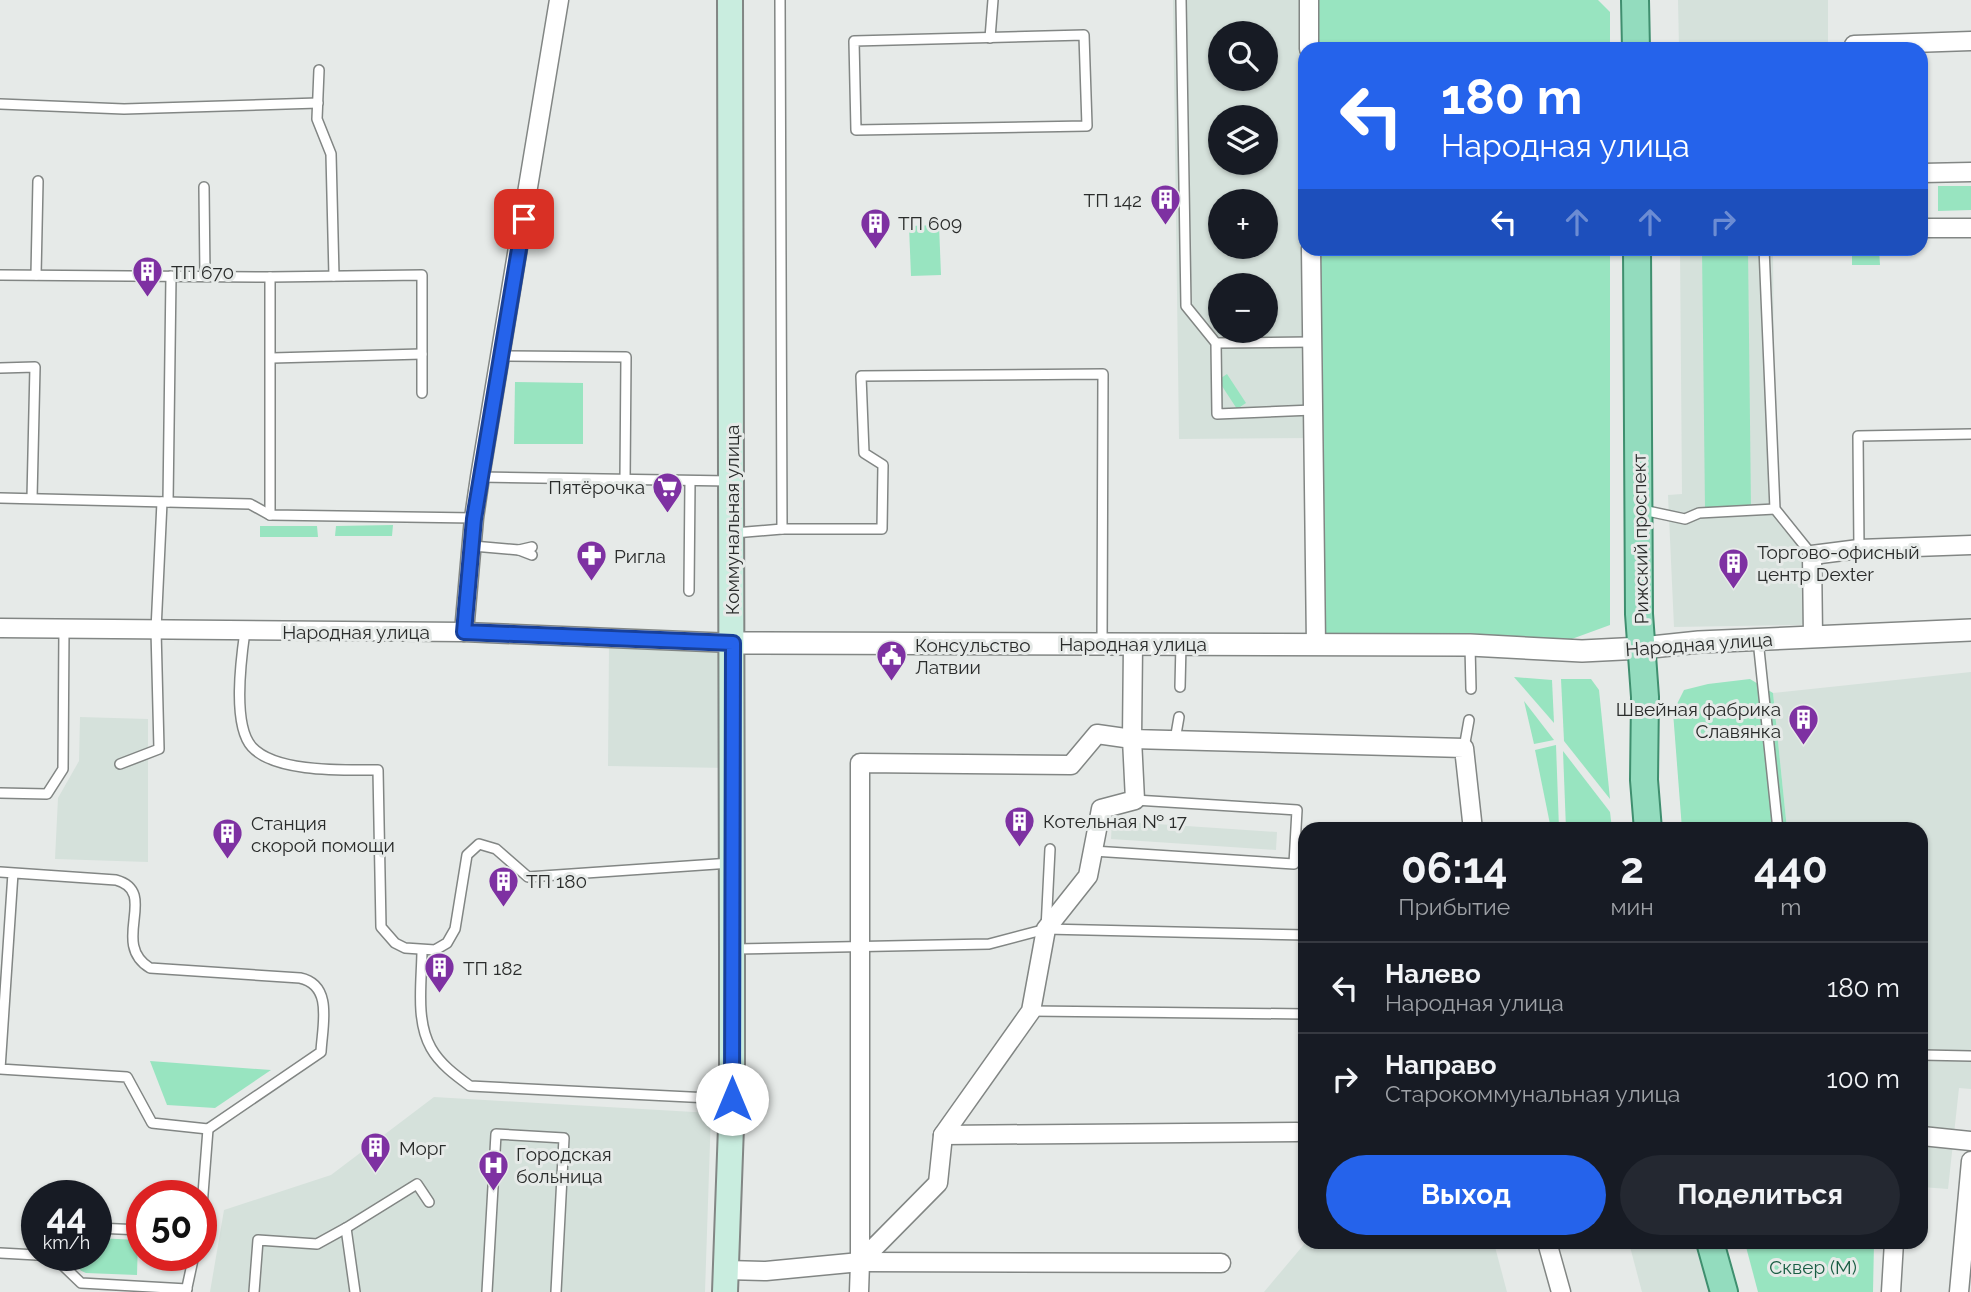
<!DOCTYPE html>
<html lang="ru">
<head>
<meta charset="utf-8">
<style>
	:root { --surface:#171b24; --page:#242831; --text:#f1f3f6; --muted:#9ea1a6; --line:#363941; --accent:#2563eb }
	body { margin:0; font-family:Raleway,sans-serif; background:var(--page); color:var(--text); height:100vh; display:flex; flex-direction:column; font-size:26px; white-space:nowrap }
	* { box-sizing:border-box; margin:0 }
	p { font-size:23px; color:var(--muted) }
	.icon { flex:none; width:38px; height:38px; fill:none; stroke:currentColor; stroke-width:2; stroke-linecap:round; stroke-linejoin:round }
	.map { position:relative; flex:1; overflow:hidden }
	.panel { position:absolute; left:1298px; top:822px; width:630px; height:427px; display:flex; flex-direction:column; background:var(--surface); border-radius:21px; box-shadow:0 2px 5px #0004 }
	.panel>* { flex:none }
	.hud { position:absolute; left:1298px; top:42px; width:630px; height:214px; border-radius:21px; box-shadow:0 2px 5px #0004; background:#2563eb; color:#fff; overflow:hidden }
	.tools { position:absolute; left:1208px; top:21px; display:grid; gap:14px }
	.tools a { display:grid; place-items:center; width:70px; height:70px; border-radius:50%; background:var(--surface); box-shadow:0 2px 5px #0004; font-size:35px }
	.speed { position:absolute; left:21px; top:1180px; display:flex; gap:14px; font-size:35px; font-weight:700; text-align:center }
	.speed>* { display:grid; place-content:center; width:91px; height:91px; border-radius:50%; background:var(--surface); box-shadow:0 2px 5px #0004; line-height:1 }
	.speed small { font-size:18px; font-weight:400 }
	.speed .limit { border:10px solid #d22; background:#fff; color:#111 }
	.pin { position:absolute; display:grid; place-items:center; width:60px; height:60px; color:#fff; margin:-30px; border-radius:14px; box-shadow:0 4px 10px #0006 }
	.me { position:absolute; width:77px; margin:-38px; rotate:0deg; stroke-linejoin:round; filter:drop-shadow(0 0 5px #0008) }
	.turn { display:flex; align-items:center; gap:24px; height:147px; padding:0 28px; font-size:32px }
	.turn .icon { width:91px; height:91px; stroke-width:2.5 }
	.turn b { display:block; font-size:49px; line-height:60px }
	.lanes { display:flex; align-items:center; height:66px; padding:0 28px; background:#0003; justify-content:center; gap:35px; direction:ltr }
	.lanes .off { opacity:.35 }
	.eta { display:flex; justify-content:space-evenly; align-items:center; height:119px; text-align:center }
	.eta b { font-size:42px; font-weight:700; line-height:49px }
	.cta { display:flex; gap:14px; margin-top:auto; padding:14px 28px }
	.cta a { flex:1; height:80px; border-radius:42px; background:var(--accent); color:#fff; font-size:28px; font-weight:700; line-height:80px; text-align:center }
	.cta a+a { background:var(--page); color:var(--text) }
	ul { padding:0; list-style:none }
	li { display:flex; align-items:center; gap:21px; height:91px; padding:0 28px; border-top:2px solid var(--line) }
	li div { flex:1 }
	li b { display:block; font-size:26px }
	li em { font-style:normal }
	.map>svg:first-child { display:block }
</style>
</head>
<body>
<div class="map">
<svg width="1971" height="1292" viewBox="0 0 1971 1292">
	<rect width="100%" height="100%" fill="#e6eae8"/>
	<g fill="#d5e1db" fill-rule="evenodd">
		<path d="M1173,0H1313L1306,49V248L1318,438L1179,439ZM1220,33H1265V79H1220ZM1220,117H1265V163H1220ZM1220,201H1265V247H1220ZM1220,285H1265V331H1220Z"/>
		<polygon points="1678,0 1828,0 1828,49 1679,49"/>
		<polygon points="1680,249 1773,249 1775,517 1809,557 1809,619 1801,625 1674,627 1668,495 1682,494"/>
		<polygon points="609,645 728,647 728,768 608,766"/>
		<polygon points="1971,672 1971,1089 1959,1088 1948,1189 1922,1187 1922,830 1787,829 1773,693"/>
		<polygon points="80,717 148,719 148,862 55,859 58,798 79,761"/>
		<polygon points="1112,821 1277,832 1276,850 1111,839"/>
		<polygon points="434,1097 711,1113 705,1292 210,1292 224,1210 331,1175"/>
		<polygon points="1306,1242 1494,1243 1507,1292 1264,1292"/>
		<polygon points="1629,1243 1697,1243 1709,1292 1642,1292"/>
	</g>
	<g fill="#98e4c0">
		<polygon points="1313,0 1598,0 1610,12 1610,49 1314,49"/>
		<polygon points="1938,186 1971,186 1971,210 1938,211"/>
		<polygon points="939,225 941,275 911,276 909,226"/>
		<polygon points="1316,249 1610,249 1610,625 1569,640 1320,633"/>
		<polygon points="1702,249 1748,249 1751,508 1705,508"/>
		<polygon points="1852,249 1879,249 1880,265 1852,265"/>
		<polygon points="1227,374 1246,403 1237,409 1218,380"/>
		<polygon points="515,382 583,383 583,444 514,444"/>
		<polygon points="393,525 392,536 335,536 336,526"/>
		<polygon points="260,526 317,526 318,537 260,537"/>
		<polygon points="1514,677 1552,680 1554,723"/>
		<polygon points="1561,679 1591,679 1599,690 1610,799 1564,741"/>
		<polygon points="1750,679 1773,693 1787,829 1682,829 1673,712 1684,690 1708,684"/>
		<polygon points="1524,701 1554,740 1534,744"/>
		<polygon points="1556,745 1559,829 1551,829 1535,750"/>
		<polygon points="1563,751 1610,812 1612,829 1566,829"/>
		<polygon points="150,1061 271,1070 215,1108 167,1105"/>
		<path d="M97,1238L138,1240L137,1275L86,1273C77,1270 76,1265 76,1257L78,1255H96Z"/>
		<polygon points="1745,1243 1874,1243 1873,1292 1758,1292"/>
	</g>
	<g fill="none" stroke-linecap="round" stroke-linejoin="round">
		<defs>
			<g id="service">
				<polyline points="780,0 782,529"/>
				<polyline points="1181,0 1186,306 1216,343 1217,414 1313,410"/>
				<polygon points="1084,35 1087,126 856,130 854,41"/>
				<polyline points="990,38 993,0"/>
				<polyline points="319,70 317,119 331,154 334,276"/>
				<polyline points="0,104 124,109 318,103"/>
				<polyline points="204,187 205,276"/>
				<polyline points="1764,248 1775,509 1812,555"/>
				<polyline points="0,275 270,277 270,515"/>
				<polyline points="36,275 38,181"/>
				<polyline points="270,277 422,275 422,393"/>
				<polyline points="1216,343 1312,342"/>
				<polyline points="501,356 626,357 625,480"/>
				<polyline points="272,358 422,354"/>
				<polyline points="0,368 35,367 32,498"/>
				<polyline points="480,477 730,481"/>
				<polyline points="0,498 250,504 270,515 474,518"/>
				<polyline points="168,502 171,276"/>
				<polyline points="1643,510 1685,519 1699,513 1775,509"/>
				<polyline points="734,533 782,529 882,529 883,465 864,453 861,376 1103,374 1102,644"/>
				<polyline points="473,546 519,550"/>
				<polyline points="1859,549 1858,436 1971,434"/>
				<polyline points="532,555 519,550 532,547"/>
				<polyline points="689,591 690,481"/>
				<path d="M245,631C241,659 232,725 252,747C276,773 345,770 378,770L381,927L395,943L405,948L435,950L447,943L455,929L467,855L479,844L496,849L528,877L731,863"/>
				<polyline points="1758,640 1778,830"/>
				<polyline points="1470,646 1471,689"/>
				<polyline points="1180,687 1181,644"/>
				<polyline points="1175,740 1179,717"/>
				<polyline points="1464,748 1469,720"/>
				<polyline points="120,764 159,749 156,630 162,502"/>
				<polyline points="0,793 47,794 63,769 64,629"/>
				<polyline points="1050,849 1046,929 1306,935"/>
				<polyline points="1093,851 1294,864 1297,810 1135,800"/>
				<path d="M0,872L116,880C160,892 109,943 150,968L300,978C334,985 322,1027 321,1052L208,1129L152,1123L127,1077L0,1069L13,873"/>
				<polyline points="735,949 989,944 1046,929"/>
				<path d="M422,950C422,980 415,1020 431,1048C440,1064 455,1075 470,1086L730,1099"/>
				<polyline points="1031,1011 1306,1014"/>
				<polyline points="1922,1055 1971,1056"/>
				<polyline points="201,1220 208,1129"/>
				<polyline points="96,1228 142,1230"/>
				<polyline points="346,1228 417,1184 429,1202"/>
				<polyline points="0,1253 37,1255"/>
				<polyline points="37,1255 53,1256 81,1283 187,1289"/>
				<polyline points="186,1292 194,1255"/>
				<polyline points="254,1292 258,1240 317,1244 346,1228 355,1292"/>
				<polyline points="487,1292 496,1134 564,1138 556,1292"/>
			</g>
			<g id="minor">
				<polyline points="1309,0 1309,49"/>
				<polyline points="1854,49 1854,45 1971,41"/>
				<polyline points="1922,173 1971,172"/>
				<polyline points="1922,228 1971,228"/>
				<polyline points="1311,248 1316,645"/>
				<polyline points="0,628 464,632 733,643"/>
				<polyline points="464,632 474,518 480,477 559,0"/>
				<polyline points="1813,637 1812,555 1859,549 1971,545"/>
				<polyline points="1133,645 1132,739 1464,748 1473,830"/>
				<polygon points="1097,734 1132,739 1135,800 1101,809 1088,876 1046,929 1031,1011 943,1135 938,1183 860,1262 860,763 1071,765"/>
				<polyline points="943,1135 1297,1132"/>
				<polyline points="1922,1136 1971,1141"/>
				<polyline points="1547,1242 1561,1292"/>
				<polyline points="860,1262 1221,1263"/>
				<polyline points="726,1270 766,1271 860,1262 859,1292"/>
				<polyline points="1891,1292 1894,1242"/>
				<polyline points="1959,1292 1971,1161"/>
			</g>
			<polyline id="tertiary" points="733,643 1470,645 1582,651 1642,648 1699,642 1971,630"/>
			<polyline id="secondary" points="725,1292 732,1099 732,949 730,0"/>
			<g id="primary">
				<polyline points="1635,0 1636,49"/>
				<polyline points="1637,248 1639,614 1645,697 1644,780 1648,830"/>
				<polyline points="1710,1242 1724,1292"/>
			</g>
		</defs>
		<use href="#service" stroke="#828684" stroke-width="12"/>
		<use href="#minor" stroke="#828684" stroke-width="21"/>
		<use href="#tertiary" stroke="#828684" stroke-width="24"/>
		<use href="#secondary" stroke="#828684" stroke-width="28"/>
		<use href="#primary" stroke="#3f8f6f" stroke-width="30"/>
		<use href="#service" stroke="#fff" stroke-width="9"/>
		<use href="#minor" stroke="#fff" stroke-width="18"/>
		<use href="#tertiary" stroke="#fff" stroke-width="21"/>
		<use href="#secondary" stroke="#c9eddf" stroke-width="24"/>
		<use href="#primary" stroke="#93dcbe" stroke-width="26"/>
	</g>
	<g fill="none" stroke-linecap="round" stroke-linejoin="round">
		<defs>
			<polyline id="route" points="524,219 474,519 464,632 733,643 732,1099"/>
		</defs>
		<use href="#route" stroke="#184099" stroke-width="18"/>
		<use href="#route" stroke="#2563eb" stroke-width="12"/>
	</g>
	<defs>
		<symbol id="building-pin" viewBox="-11 -11 22 30"><path d="M0 17L-7.5 6A9.5 9.5 0 1 1 7.5 6Z" fill="#7e31a2" stroke="#e6eae8"/><path d="M-4-6H4V6H1V3H-1V6H-4ZM-2.5-4.3h1.7v1.8h-1.7ZM.8-4.3h1.7v1.8H.8ZM-2.5-1h1.7V.8h-1.7ZM.8-1h1.7V.8H.8Z" fill="#fff"/></symbol>
		<symbol id="supermarket-pin" viewBox="-11 -11 22 30"><path d="M0 17L-7.5 6A9.5 9.5 0 1 1 7.5 6Z" fill="#7e31a2" stroke="#e6eae8"/><path d="M-6-5.5h2.5l.6 2H6L4.5 2H-2.5L-4.4-4H-6ZM-1.5 3.2a1.3 1.3 0 1 0 .1 0ZM3 3.2a1.3 1.3 0 1 0 .1 0Z" fill="#fff"/></symbol>
		<symbol id="pharmacy-pin" viewBox="-11 -11 22 30"><path d="M0 17L-7.5 6A9.5 9.5 0 1 1 7.5 6Z" fill="#7e31a2" stroke="#e6eae8"/><path d="M-2-6h4v4h4v4h-4v4h-4v-4h-4v-4h4Z" fill="#fff"/></symbol>
		<symbol id="civic-pin" viewBox="-11 -11 22 30"><path d="M0 17L-7.5 6A9.5 9.5 0 1 1 7.5 6Z" fill="#7e31a2" stroke="#e6eae8"/><path d="M-.6-6.5H3V-4.5H.6V-3L4-1V1h2V6H-6V1h2V-1L-.6-3ZM-1.2 2.5V6h2.4V2.5Z" fill="#fff"/></symbol>
		<symbol id="hospital-pin" viewBox="-11 -11 22 30"><path d="M0 17L-7.5 6A9.5 9.5 0 1 1 7.5 6Z" fill="#7e31a2" stroke="#e6eae8"/><path d="M-5-5h3v3.5h4V-5h3V5h-3V1.5h-4V5h-3Z" fill="#fff"/></symbol>
	</defs>
	<g fill-rule="evenodd">
		<use href="#building-pin" x="1148" y="182" width="35" height="47"/>
		<use href="#building-pin" x="858" y="206" width="35" height="47"/>
		<use href="#building-pin" x="130" y="254" width="35" height="47"/>
		<use href="#supermarket-pin" x="650" y="470" width="35" height="47"/>
		<use href="#pharmacy-pin" x="574" y="538" width="35" height="47"/>
		<use href="#building-pin" x="1716" y="546" width="35" height="47"/>
		<use href="#civic-pin" x="874" y="638" width="35" height="47"/>
		<use href="#building-pin" x="1786" y="702" width="35" height="47"/>
		<use href="#building-pin" x="1002" y="804" width="35" height="47"/>
		<use href="#building-pin" x="210" y="816" width="35" height="47"/>
		<use href="#building-pin" x="486" y="864" width="35" height="47"/>
		<use href="#building-pin" x="422" y="950" width="35" height="47"/>
		<use href="#building-pin" x="358" y="1130" width="35" height="47"/>
		<use href="#hospital-pin" x="476" y="1148" width="35" height="47"/>
	</g>
	<g text-anchor="middle" dominant-baseline="central" stroke-width="6" stroke-linejoin="round" paint-order="stroke">
		<g font-size="19" fill="#2a2c2b" stroke="#e6eae8" text-anchor="start">
			<text x="1142" y="200" text-anchor="end">ТП 142</text>
			<text x="898" y="223">ТП 609</text>
			<text x="171" y="272">ТП 670</text>
			<text x="645" y="487" text-anchor="end">Пятёрочка</text>
			<text x="1757" y="552">Торгово-офисный<tspan x="1757" dy="22">центр Dexter</tspan></text>
			<text x="614" y="556">Ригла</text>
			<text x="915" y="645">Консульство<tspan x="915" dy="22">Латвии</tspan></text>
			<text x="1781" y="709" text-anchor="end">Швейная фабрика<tspan x="1781" dy="22">Славянка</tspan></text>
			<text x="1043" y="821">Котельная № 17</text>
			<text x="251" y="823">Станция<tspan x="251" dy="22">скорой помощи</tspan></text>
			<text x="526" y="881">ТП 180</text>
			<text x="463" y="968">ТП 182</text>
			<text x="399" y="1148">Морг</text>
			<text x="516" y="1154">Городская<tspan x="516" dy="22">больница</tspan></text>
		</g>
		<g font-size="19" fill="#2a2c2b" stroke="#e6eae8">
			<text transform="translate(732 520) rotate(-90)">Коммунальная улица</text>
			<text transform="translate(1640 539) rotate(-91)">Рижский проспект</text>
			<text x="356" y="632">Народная улица</text>
			<text x="1133" y="644">Народная улица</text>
			<text transform="translate(1699 644) rotate(-4)">Народная улица</text>
		</g>
		<g font-size="19" fill="#1a5e44" stroke="#e6eae8">
			<text x="1813" y="1267">Сквер (М)</text>
		</g>
	</g>
</svg>
<div class="tools">
<a><svg class="icon" aria-label="search" viewBox="0 0 24 24"><circle cx="10" cy="10" r="6"/><path d="M15 15l6 6"/></svg></a>
<a><svg class="icon" aria-label="layers" viewBox="0 0 24 24"><path d="M12 4l9 5-9 5-9-5zM3 14l9 5 9-5"/></svg></a>
<a>+</a>
<a>−</a>
</div>
<div class="speed"><div>44<small>km/h</small></div><div class="limit">50</div></div>
<div class="pin" style="left:524px;top:219px;background:#d93025"><svg class="icon" aria-label="arrive" viewBox="0 0 24 24"><path d="M6 21V4h12l-3 4 3 4H6"/></svg></div>
<svg class="me" style="left:732px;top:1099px" viewBox="-20 -20 40 40"><circle r="19" fill="#fff"/><path d="M0-13L10 11 0 6-10 11z" fill="#2563eb"/></svg>
<div class="hud">
<div class="turn"><svg class="icon" aria-label="left" viewBox="0 0 24 24"><path d="M17 20v-9H6M10 6l-5 5 5 5"/></svg><div><b>180 m</b>Народная улица</div></div>
<div class="lanes"><svg class="icon" aria-label="left" viewBox="0 0 24 24"><path d="M17 20v-9H6M10 6l-5 5 5 5"/></svg><svg class="icon off" aria-label="ahead" viewBox="0 0 24 24"><path d="M12 20V5M6 11l6-6 6 6"/></svg><svg class="icon off" aria-label="ahead" viewBox="0 0 24 24"><path d="M12 20V5M6 11l6-6 6 6"/></svg><svg class="icon off" aria-label="right" viewBox="0 0 24 24"><path d="M7 20v-9h11M14 6l5 5-5 5"/></svg></div>
</div>
<section class="panel">
<div class="eta">
<div><b>06:14</b><p>Прибытие</p></div>
<div><b>2</b><p>мин</p></div>
<div><b>440</b><p>m</p></div>
</div>
<ul>
<li><svg class="icon" aria-label="left" viewBox="0 0 24 24"><path d="M17 20v-9H6M10 6l-5 5 5 5"/></svg><div><b>Налево</b><p>Народная улица</p></div><em>180 m</em></li>
<li><svg class="icon" aria-label="right" viewBox="0 0 24 24"><path d="M7 20v-9h11M14 6l5 5-5 5"/></svg><div><b>Направо</b><p>Старокоммунальная улица</p></div><em>100 m</em></li>
</ul>
<div class="cta"><a>Выход</a><a>Поделиться</a></div>
</section>
</div>
</body>
</html>
